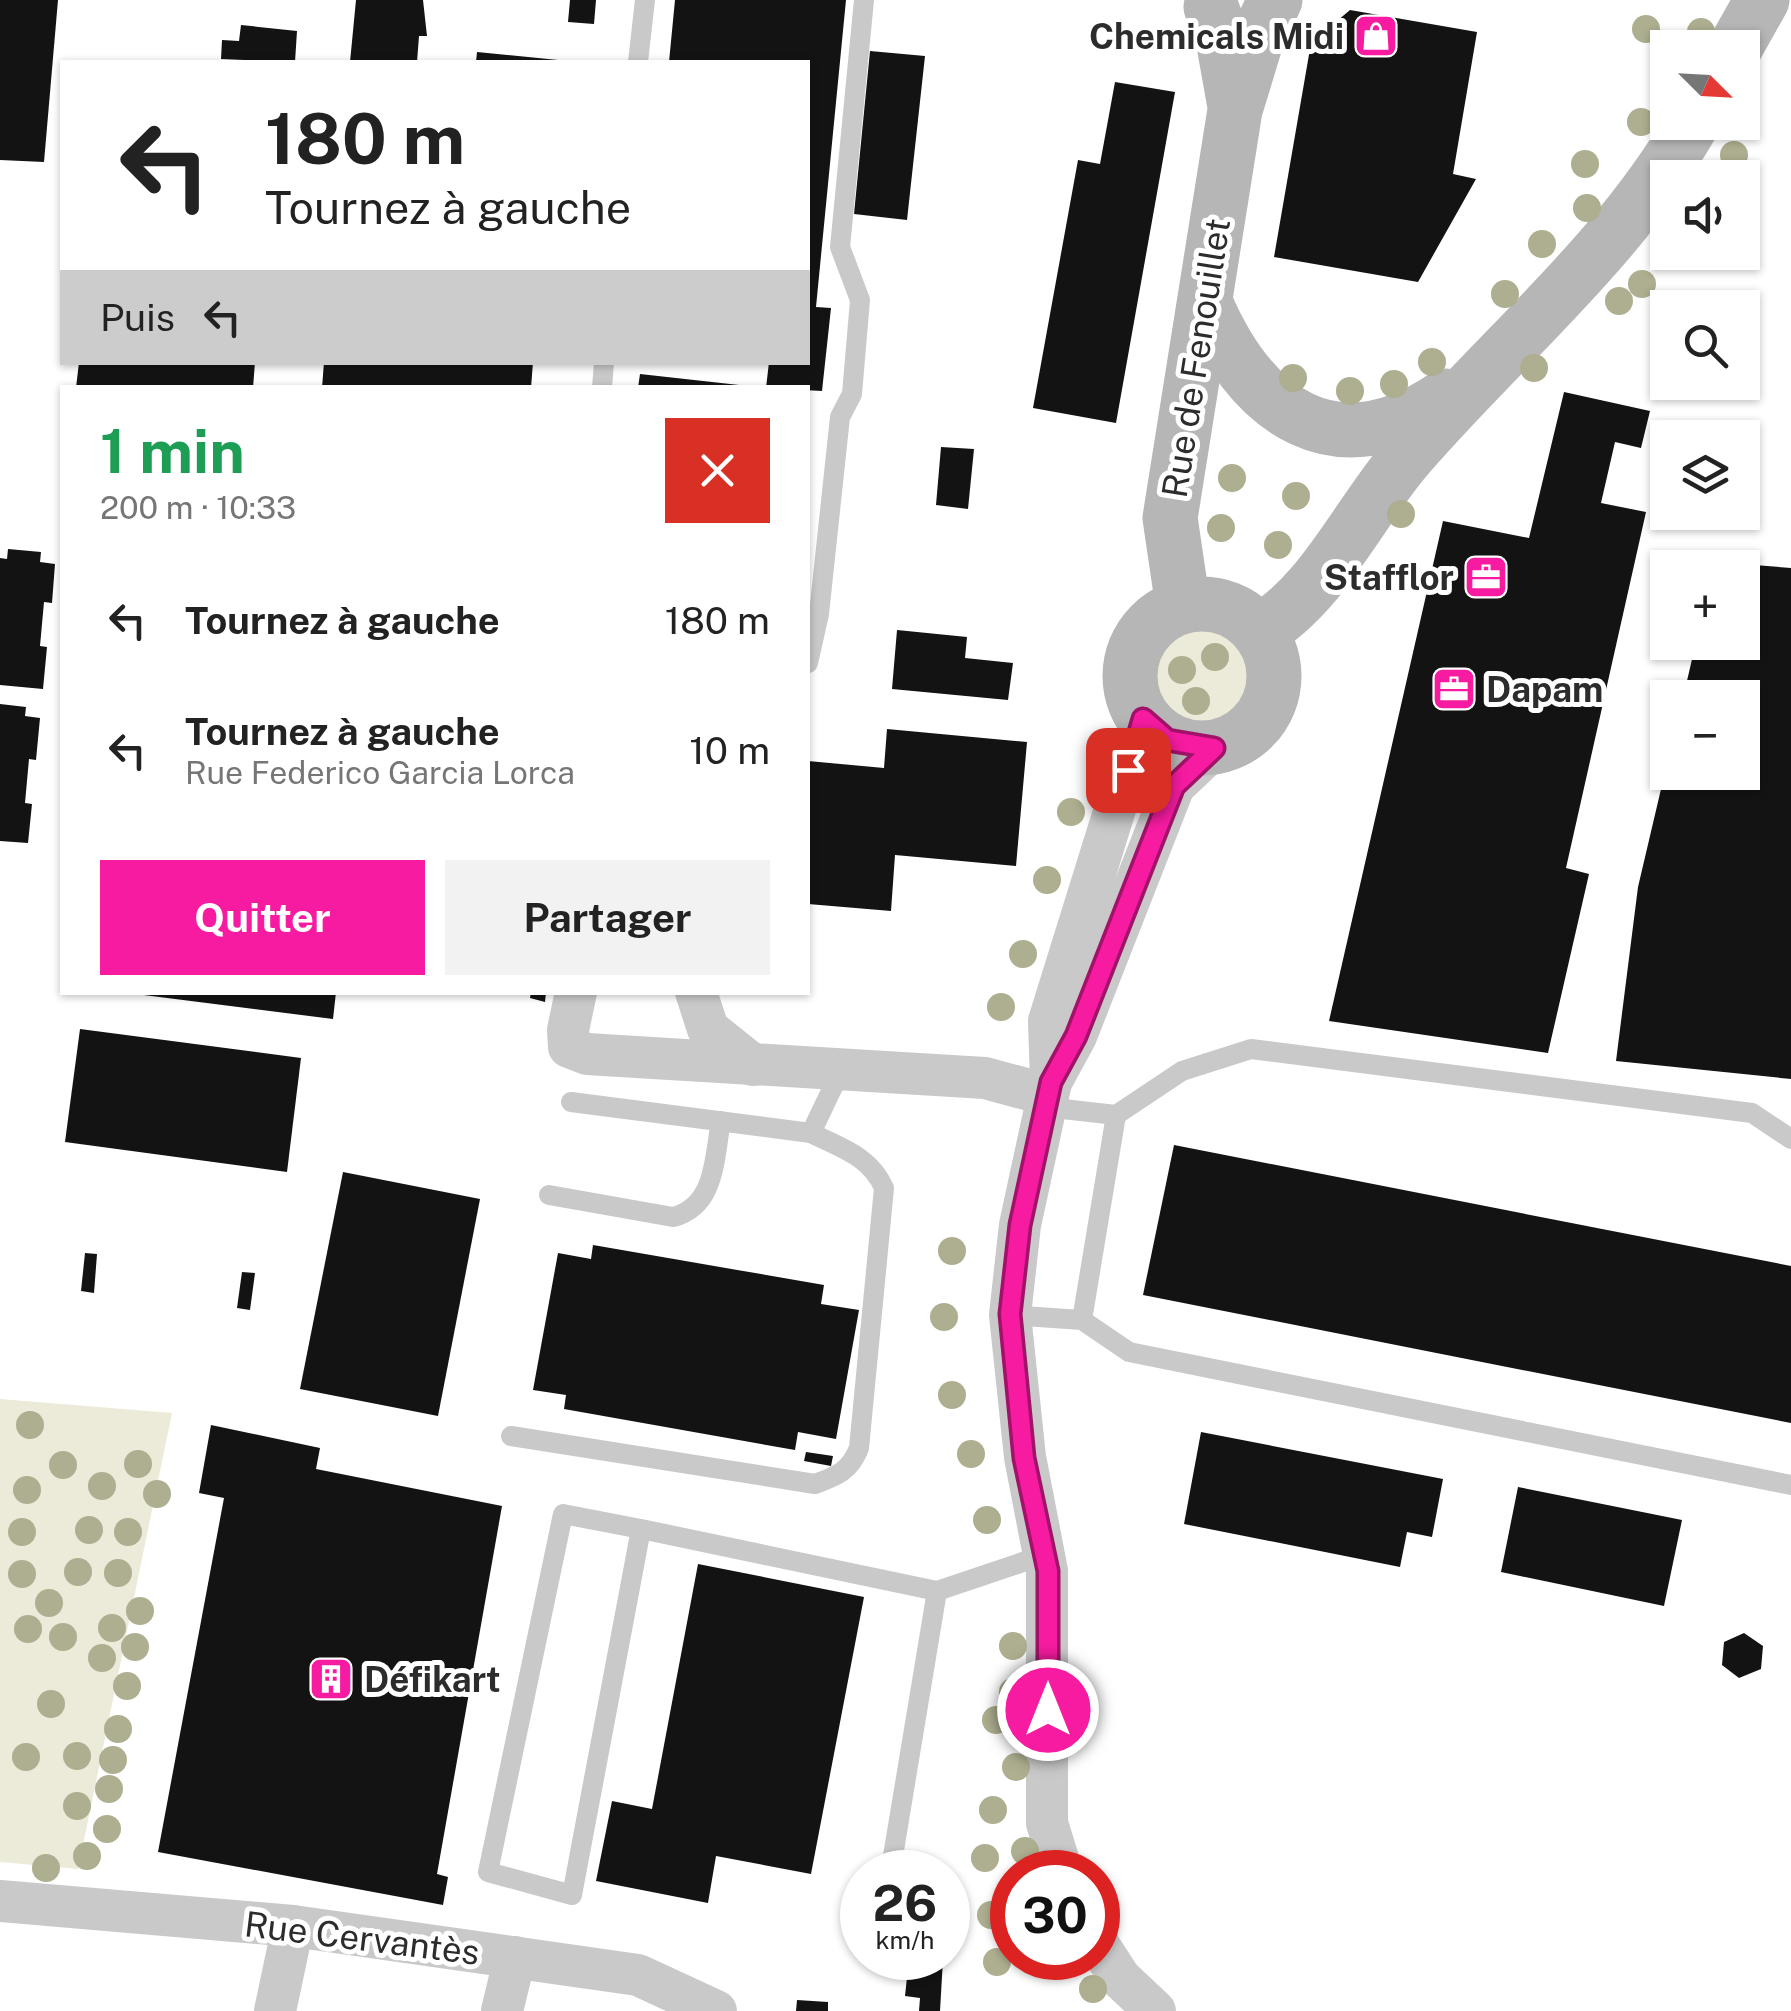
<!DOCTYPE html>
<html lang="fr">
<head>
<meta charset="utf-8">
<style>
	:root { --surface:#fff; --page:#f2f2f2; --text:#222; --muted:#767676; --accent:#f71ba1 }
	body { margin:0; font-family:"Public Sans",sans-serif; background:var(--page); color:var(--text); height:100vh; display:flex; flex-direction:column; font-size:38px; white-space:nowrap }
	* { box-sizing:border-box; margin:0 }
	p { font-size:32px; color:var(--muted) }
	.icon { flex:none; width:55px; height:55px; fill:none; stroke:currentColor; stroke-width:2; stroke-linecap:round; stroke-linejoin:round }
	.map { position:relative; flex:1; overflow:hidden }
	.sheet { position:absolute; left:60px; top:385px; width:750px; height:610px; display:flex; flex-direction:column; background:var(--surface); border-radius:0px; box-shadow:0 2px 8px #0004 }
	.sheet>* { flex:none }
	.banner { position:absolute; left:60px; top:60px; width:750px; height:305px; border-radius:0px; box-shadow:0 2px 8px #0004; background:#fff; color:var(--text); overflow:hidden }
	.needle { width:65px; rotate:114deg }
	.tools { position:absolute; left:1650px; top:30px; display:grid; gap:20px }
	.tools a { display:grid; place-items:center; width:110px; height:110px; border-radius:0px; background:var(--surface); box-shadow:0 2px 8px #0004; font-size:50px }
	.speed { position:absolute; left:840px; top:1850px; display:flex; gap:20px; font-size:50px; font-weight:700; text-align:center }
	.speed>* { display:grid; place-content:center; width:130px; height:130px; border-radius:50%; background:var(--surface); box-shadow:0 2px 8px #0004; line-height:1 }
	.speed small { font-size:25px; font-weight:400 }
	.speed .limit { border:15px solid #d22; background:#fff; color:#111 }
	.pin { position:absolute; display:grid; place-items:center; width:85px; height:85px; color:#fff; margin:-42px; border-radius:20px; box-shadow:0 5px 15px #0006 }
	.me { position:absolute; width:110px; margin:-55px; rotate:0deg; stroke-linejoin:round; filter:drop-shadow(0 0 8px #0008) }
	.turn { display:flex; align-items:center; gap:35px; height:210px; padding:0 40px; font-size:45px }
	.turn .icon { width:130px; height:130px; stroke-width:2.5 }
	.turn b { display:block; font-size:70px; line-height:85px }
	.then { display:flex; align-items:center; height:95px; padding:0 40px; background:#0003; gap:20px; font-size:38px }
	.round { display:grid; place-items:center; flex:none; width:105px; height:105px; border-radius:0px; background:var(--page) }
	.overview { display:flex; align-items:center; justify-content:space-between; height:170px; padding:0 40px }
	h1 { font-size:60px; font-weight:700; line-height:75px; color:#1e9e55 }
	.action { display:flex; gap:20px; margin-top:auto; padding:20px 40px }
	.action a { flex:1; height:115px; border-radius:0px; background:var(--accent); color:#fff; font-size:40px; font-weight:700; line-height:115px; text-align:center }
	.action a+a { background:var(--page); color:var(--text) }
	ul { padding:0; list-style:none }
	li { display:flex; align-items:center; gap:30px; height:130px; padding:0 40px }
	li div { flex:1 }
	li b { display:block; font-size:38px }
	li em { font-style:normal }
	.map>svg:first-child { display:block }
</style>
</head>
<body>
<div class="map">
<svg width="1791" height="2011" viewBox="0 0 1791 2011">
	<rect width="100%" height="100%" fill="#fff"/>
	<g fill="#ecead8">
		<circle cx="1203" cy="678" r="49"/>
		<polygon points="0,1399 172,1413 78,1869 0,1862"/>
	</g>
	<g fill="#131313">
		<polygon points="0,0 58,0 44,162 0,160"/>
		<polygon points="356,0 423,0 427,36 419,36 417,62 350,62"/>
		<polygon points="570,0 596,0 594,24 568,22"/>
		<polygon points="675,0 846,0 816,307 831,308 822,391 766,388 769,362 808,362 808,62 669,62"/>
		<polygon points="1350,10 1477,32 1453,174 1476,179 1418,282 1274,257 1311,43"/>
		<polygon points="241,25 297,31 295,62 221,59 222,40 239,41"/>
		<polygon points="870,51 925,56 907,220 854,214"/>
		<polygon points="477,52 558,60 558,62 476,62"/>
		<polygon points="1115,82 1175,92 1116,423 1033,408 1078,160 1100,164"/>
		<polygon points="79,362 255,362 253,388 76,388"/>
		<polygon points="324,362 533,362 531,388 322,388"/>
		<polygon points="640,374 739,385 739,388 638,388"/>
		<polygon points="1564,392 1650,411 1641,448 1615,442 1601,503 1646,512 1566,868 1589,874 1548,1053 1329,1021 1443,521 1529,538"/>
		<polygon points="941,447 974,449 968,509 936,505"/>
		<polygon points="8,549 41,552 40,562 55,564 52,603 44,602 40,646 47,647 43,689 0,685 0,558 7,559"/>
		<polygon points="1716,562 1791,568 1791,1079 1616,1061 1638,887 1665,772 1742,772 1742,698 1683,698 1696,642 1742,642 1742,568 1714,568"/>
		<polygon points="897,630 967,637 965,658 1013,663 1008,700 892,689"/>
		<polygon points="0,704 26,707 25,716 40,718 36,760 29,759 25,803 32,804 28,843 0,841"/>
		<polygon points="887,729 1027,742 1016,866 895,855 891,911 808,904 808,761 884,768"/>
		<polygon points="120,992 336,992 333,1019"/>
		<polygon points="531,992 546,992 545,1002 530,998"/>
		<polygon points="80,1029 301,1058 287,1172 65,1142"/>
		<polygon points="1174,1145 1791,1266 1791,1423 1143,1295"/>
		<polygon points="343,1172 480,1199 438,1416 300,1389"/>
		<polygon points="593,1245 824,1285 821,1304 859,1310 836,1439 798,1432 795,1450 564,1409 566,1395 533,1390 558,1253 591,1259"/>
		<polygon points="85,1253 97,1254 94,1293 81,1291"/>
		<polygon points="242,1272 255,1273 250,1310 237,1308"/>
		<polygon points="211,1425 320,1448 316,1469 502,1506 437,1874 448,1877 443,1905 158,1852 224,1498 199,1493"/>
		<polygon points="1201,1432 1443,1479 1432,1537 1407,1532 1400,1567 1184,1524"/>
		<polygon points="806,1452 833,1456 831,1466 804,1461"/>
		<polygon points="1518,1487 1682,1520 1664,1606 1501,1572"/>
		<polygon points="698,1564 864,1597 811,1874 716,1856 708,1903 596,1881 612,1801 652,1809"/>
		<polygon points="1744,1633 1763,1646 1761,1669 1739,1678 1722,1665 1724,1642"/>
		<polygon points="909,1958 943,1959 940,2011 919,2011 920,1998 905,1996"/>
		<polygon points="797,2000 828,2002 828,2011 796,2011"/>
	</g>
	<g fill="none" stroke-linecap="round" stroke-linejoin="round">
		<g stroke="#c9c9c9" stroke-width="20">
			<polyline points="638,62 645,0"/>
			<polyline points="602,388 604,362"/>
			<polyline points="808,663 819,614 840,417 852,394 860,300 840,247 864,0"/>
			<polyline points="571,1102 811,1133"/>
			<polyline points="1045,1107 1116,1115 1182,1071 1251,1049 1752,1113 1791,1139"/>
			<path d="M549,1195L673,1217C716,1206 714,1158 721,1121"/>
			<polyline points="1010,1315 1082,1320 1129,1352 1791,1485"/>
			<polyline points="1082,1320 1116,1115"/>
			<path d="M511,1436L815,1484C837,1476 850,1471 859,1448L884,1188C870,1156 841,1148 811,1133L841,1070"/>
			<polyline points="641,1529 563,1514 488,1872 572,1895 641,1529 937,1591"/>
			<polyline points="892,1862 937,1591 1044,1555"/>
		</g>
		<g stroke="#c9c9c9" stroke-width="42">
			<polyline points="576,992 568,1030 569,1047 587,1054 985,1078 1048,1095"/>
			<polyline points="696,992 708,1029 753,1065"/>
			<polyline points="1051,1082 1076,1036 1174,786 1214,748"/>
			<polyline points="1062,1872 1047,1823 1047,1571 1025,1457 1010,1315 1020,1225 1051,1082 1049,1021 1143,719"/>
			<polyline points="0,1901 293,1926 638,1975 716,2011"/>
			<polyline points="1098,1944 1120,1978 1155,2011"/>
			<polyline points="275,2011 293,1926"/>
			<polyline points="502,2011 515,1957"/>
		</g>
		<g stroke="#b6b6b6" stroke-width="55">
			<polyline points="1211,7 1223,39 1234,101"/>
			<polyline points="1735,48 1762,0"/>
			<path d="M1205,302C1252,412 1335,472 1446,396"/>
			<circle cx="1202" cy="676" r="72"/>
			<polyline points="1183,606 1170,518 1235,110 1256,41 1275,0"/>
			<path d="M1259,632C1326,592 1360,509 1411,452C1507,342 1619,251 1693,122"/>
		</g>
	</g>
	<g fill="#aeae90">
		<circle cx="1646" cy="29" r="14"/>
		<circle cx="1701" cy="32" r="14"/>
		<circle cx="1641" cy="122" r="14"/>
		<circle cx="1734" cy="155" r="14"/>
		<circle cx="1585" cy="164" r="14"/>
		<circle cx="1587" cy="208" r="14"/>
		<circle cx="1542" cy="244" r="14"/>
		<circle cx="1642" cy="284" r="14"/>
		<circle cx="1505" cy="294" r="14"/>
		<circle cx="1619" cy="301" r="14"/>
		<circle cx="1432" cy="362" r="14"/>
		<circle cx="1534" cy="368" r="14"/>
		<circle cx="1293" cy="378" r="14"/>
		<circle cx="1394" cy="384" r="14"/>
		<circle cx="1350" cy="391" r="14"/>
		<circle cx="1232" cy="478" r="14"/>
		<circle cx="1296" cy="496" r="14"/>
		<circle cx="1401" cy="514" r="14"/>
		<circle cx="1221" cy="528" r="14"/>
		<circle cx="1278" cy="545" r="14"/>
		<circle cx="1215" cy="657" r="14"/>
		<circle cx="1182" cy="670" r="14"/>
		<circle cx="1196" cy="701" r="14"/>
		<circle cx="1071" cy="812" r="14"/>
		<circle cx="1047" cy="880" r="14"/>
		<circle cx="1023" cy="954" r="14"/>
		<circle cx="1001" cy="1007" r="14"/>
		<circle cx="952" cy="1251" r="14"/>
		<circle cx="944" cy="1317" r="14"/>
		<circle cx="952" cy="1395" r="14"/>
		<circle cx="30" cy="1425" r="14"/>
		<circle cx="971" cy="1454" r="14"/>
		<circle cx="138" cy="1464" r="14"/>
		<circle cx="63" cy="1465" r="14"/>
		<circle cx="102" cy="1486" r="14"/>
		<circle cx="27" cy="1490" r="14"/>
		<circle cx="157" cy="1494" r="14"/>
		<circle cx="987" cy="1520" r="14"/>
		<circle cx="89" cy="1530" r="14"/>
		<circle cx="22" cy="1532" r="14"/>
		<circle cx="128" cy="1532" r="14"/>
		<circle cx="78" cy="1572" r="14"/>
		<circle cx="118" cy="1573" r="14"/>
		<circle cx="22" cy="1574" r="14"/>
		<circle cx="49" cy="1603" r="14"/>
		<circle cx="140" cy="1611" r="14"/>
		<circle cx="112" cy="1628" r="14"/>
		<circle cx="28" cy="1629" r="14"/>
		<circle cx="63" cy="1637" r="14"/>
		<circle cx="1013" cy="1646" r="14"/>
		<circle cx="135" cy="1647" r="14"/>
		<circle cx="102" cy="1658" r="14"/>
		<circle cx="127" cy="1686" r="14"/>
		<circle cx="1013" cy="1692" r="14"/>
		<circle cx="51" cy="1704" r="14"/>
		<circle cx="996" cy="1720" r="14"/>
		<circle cx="118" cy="1729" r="14"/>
		<circle cx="77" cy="1756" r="14"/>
		<circle cx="26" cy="1757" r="14"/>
		<circle cx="113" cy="1760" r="14"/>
		<circle cx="1016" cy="1767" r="14"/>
		<circle cx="109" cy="1789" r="14"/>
		<circle cx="77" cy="1806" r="14"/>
		<circle cx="993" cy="1810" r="14"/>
		<circle cx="107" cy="1829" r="14"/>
		<circle cx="1025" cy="1851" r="14"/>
		<circle cx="87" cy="1856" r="14"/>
		<circle cx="985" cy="1858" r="14"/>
		<circle cx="46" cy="1868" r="14"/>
		<circle cx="991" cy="1915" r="14"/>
		<circle cx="997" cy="1962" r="14"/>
		<circle cx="1093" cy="1989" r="14"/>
	</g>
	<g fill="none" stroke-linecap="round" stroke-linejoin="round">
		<defs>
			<polyline id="route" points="1048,1710 1048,1571 1024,1458 1010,1314 1020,1225 1051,1082 1076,1036 1174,786 1214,748 1167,740 1143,719 1128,770"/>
		</defs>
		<use href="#route" stroke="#a11269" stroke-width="25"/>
		<use href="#route" stroke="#f71ba1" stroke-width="18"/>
	</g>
	<defs>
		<symbol id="shop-square" viewBox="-11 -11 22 22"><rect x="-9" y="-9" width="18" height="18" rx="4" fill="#f71ba1" stroke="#fff"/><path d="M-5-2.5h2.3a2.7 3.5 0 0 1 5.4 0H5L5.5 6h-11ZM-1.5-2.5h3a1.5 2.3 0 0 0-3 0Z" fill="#fff"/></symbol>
		<symbol id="office-square" viewBox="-11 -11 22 22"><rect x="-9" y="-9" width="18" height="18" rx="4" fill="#f71ba1" stroke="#fff"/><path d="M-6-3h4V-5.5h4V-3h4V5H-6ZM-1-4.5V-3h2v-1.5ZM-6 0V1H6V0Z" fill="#fff"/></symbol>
		<symbol id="building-square" viewBox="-11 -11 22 22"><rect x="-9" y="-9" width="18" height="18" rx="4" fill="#f71ba1" stroke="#fff"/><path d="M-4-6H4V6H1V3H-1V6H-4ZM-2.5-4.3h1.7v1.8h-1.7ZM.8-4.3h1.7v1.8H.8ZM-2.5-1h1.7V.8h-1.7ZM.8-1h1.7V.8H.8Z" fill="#fff"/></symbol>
	</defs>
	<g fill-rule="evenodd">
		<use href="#shop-square" x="1351" y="11" width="50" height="50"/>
		<use href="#office-square" x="1461" y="552" width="50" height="50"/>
		<use href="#office-square" x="1429" y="664" width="50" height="50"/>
		<use href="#building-square" x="306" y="1654" width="50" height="50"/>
	</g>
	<g text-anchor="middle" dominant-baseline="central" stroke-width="10" stroke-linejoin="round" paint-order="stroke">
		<g font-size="35" font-weight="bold" fill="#2c2c2c" stroke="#fff" text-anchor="end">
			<text x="1344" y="36">Chemicals Midi</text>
			<text x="1454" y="577">Stafflor</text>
			<text x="1486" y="689" text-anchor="start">Dapam</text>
			<text x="364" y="1679" text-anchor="start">Défikart</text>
		</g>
		<g font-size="35" fill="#2c2c2c" stroke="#fff">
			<text transform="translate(1196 358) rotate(-81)">Rue de Fenouillet</text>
			<text transform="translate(362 1938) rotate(7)">Rue Cervantès</text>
		</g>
	</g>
</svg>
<div class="tools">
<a><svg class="needle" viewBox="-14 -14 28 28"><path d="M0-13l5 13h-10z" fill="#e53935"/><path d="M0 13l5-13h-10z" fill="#767676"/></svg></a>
<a><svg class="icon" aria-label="sound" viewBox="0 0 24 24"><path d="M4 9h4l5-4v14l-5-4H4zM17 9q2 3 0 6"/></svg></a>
<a><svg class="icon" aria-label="search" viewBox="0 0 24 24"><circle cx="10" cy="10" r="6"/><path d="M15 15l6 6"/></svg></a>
<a><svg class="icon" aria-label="layers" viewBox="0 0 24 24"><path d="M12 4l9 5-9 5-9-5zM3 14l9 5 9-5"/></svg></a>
<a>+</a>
<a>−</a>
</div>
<div class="speed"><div>26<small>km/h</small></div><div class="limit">30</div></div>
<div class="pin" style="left:1128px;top:770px;background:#d93025"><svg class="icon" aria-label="arrive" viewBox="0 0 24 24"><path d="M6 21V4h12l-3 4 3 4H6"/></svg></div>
<svg class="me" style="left:1048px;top:1710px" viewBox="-20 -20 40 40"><circle r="17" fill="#f71ba1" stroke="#fff" stroke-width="3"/><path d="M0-11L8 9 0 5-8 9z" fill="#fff"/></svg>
<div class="banner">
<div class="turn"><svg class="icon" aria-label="left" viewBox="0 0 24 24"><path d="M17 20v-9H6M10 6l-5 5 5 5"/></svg><div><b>180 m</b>Tournez à gauche</div></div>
<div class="then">Puis<svg class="icon" aria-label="left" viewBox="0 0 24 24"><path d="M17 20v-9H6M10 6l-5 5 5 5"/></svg></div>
</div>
<section class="sheet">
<div class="overview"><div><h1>1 min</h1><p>200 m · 10:33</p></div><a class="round" style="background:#d93025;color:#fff"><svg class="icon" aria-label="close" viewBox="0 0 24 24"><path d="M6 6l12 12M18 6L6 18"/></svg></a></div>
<ul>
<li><svg class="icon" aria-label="left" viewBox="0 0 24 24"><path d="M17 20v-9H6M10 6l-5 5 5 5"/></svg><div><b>Tournez à gauche</b></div><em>180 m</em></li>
<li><svg class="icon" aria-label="left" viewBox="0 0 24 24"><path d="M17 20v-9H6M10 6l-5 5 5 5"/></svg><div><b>Tournez à gauche</b><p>Rue Federico Garcia Lorca</p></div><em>10 m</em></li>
</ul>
<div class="action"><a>Quitter</a><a>Partager</a></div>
</section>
</div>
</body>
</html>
